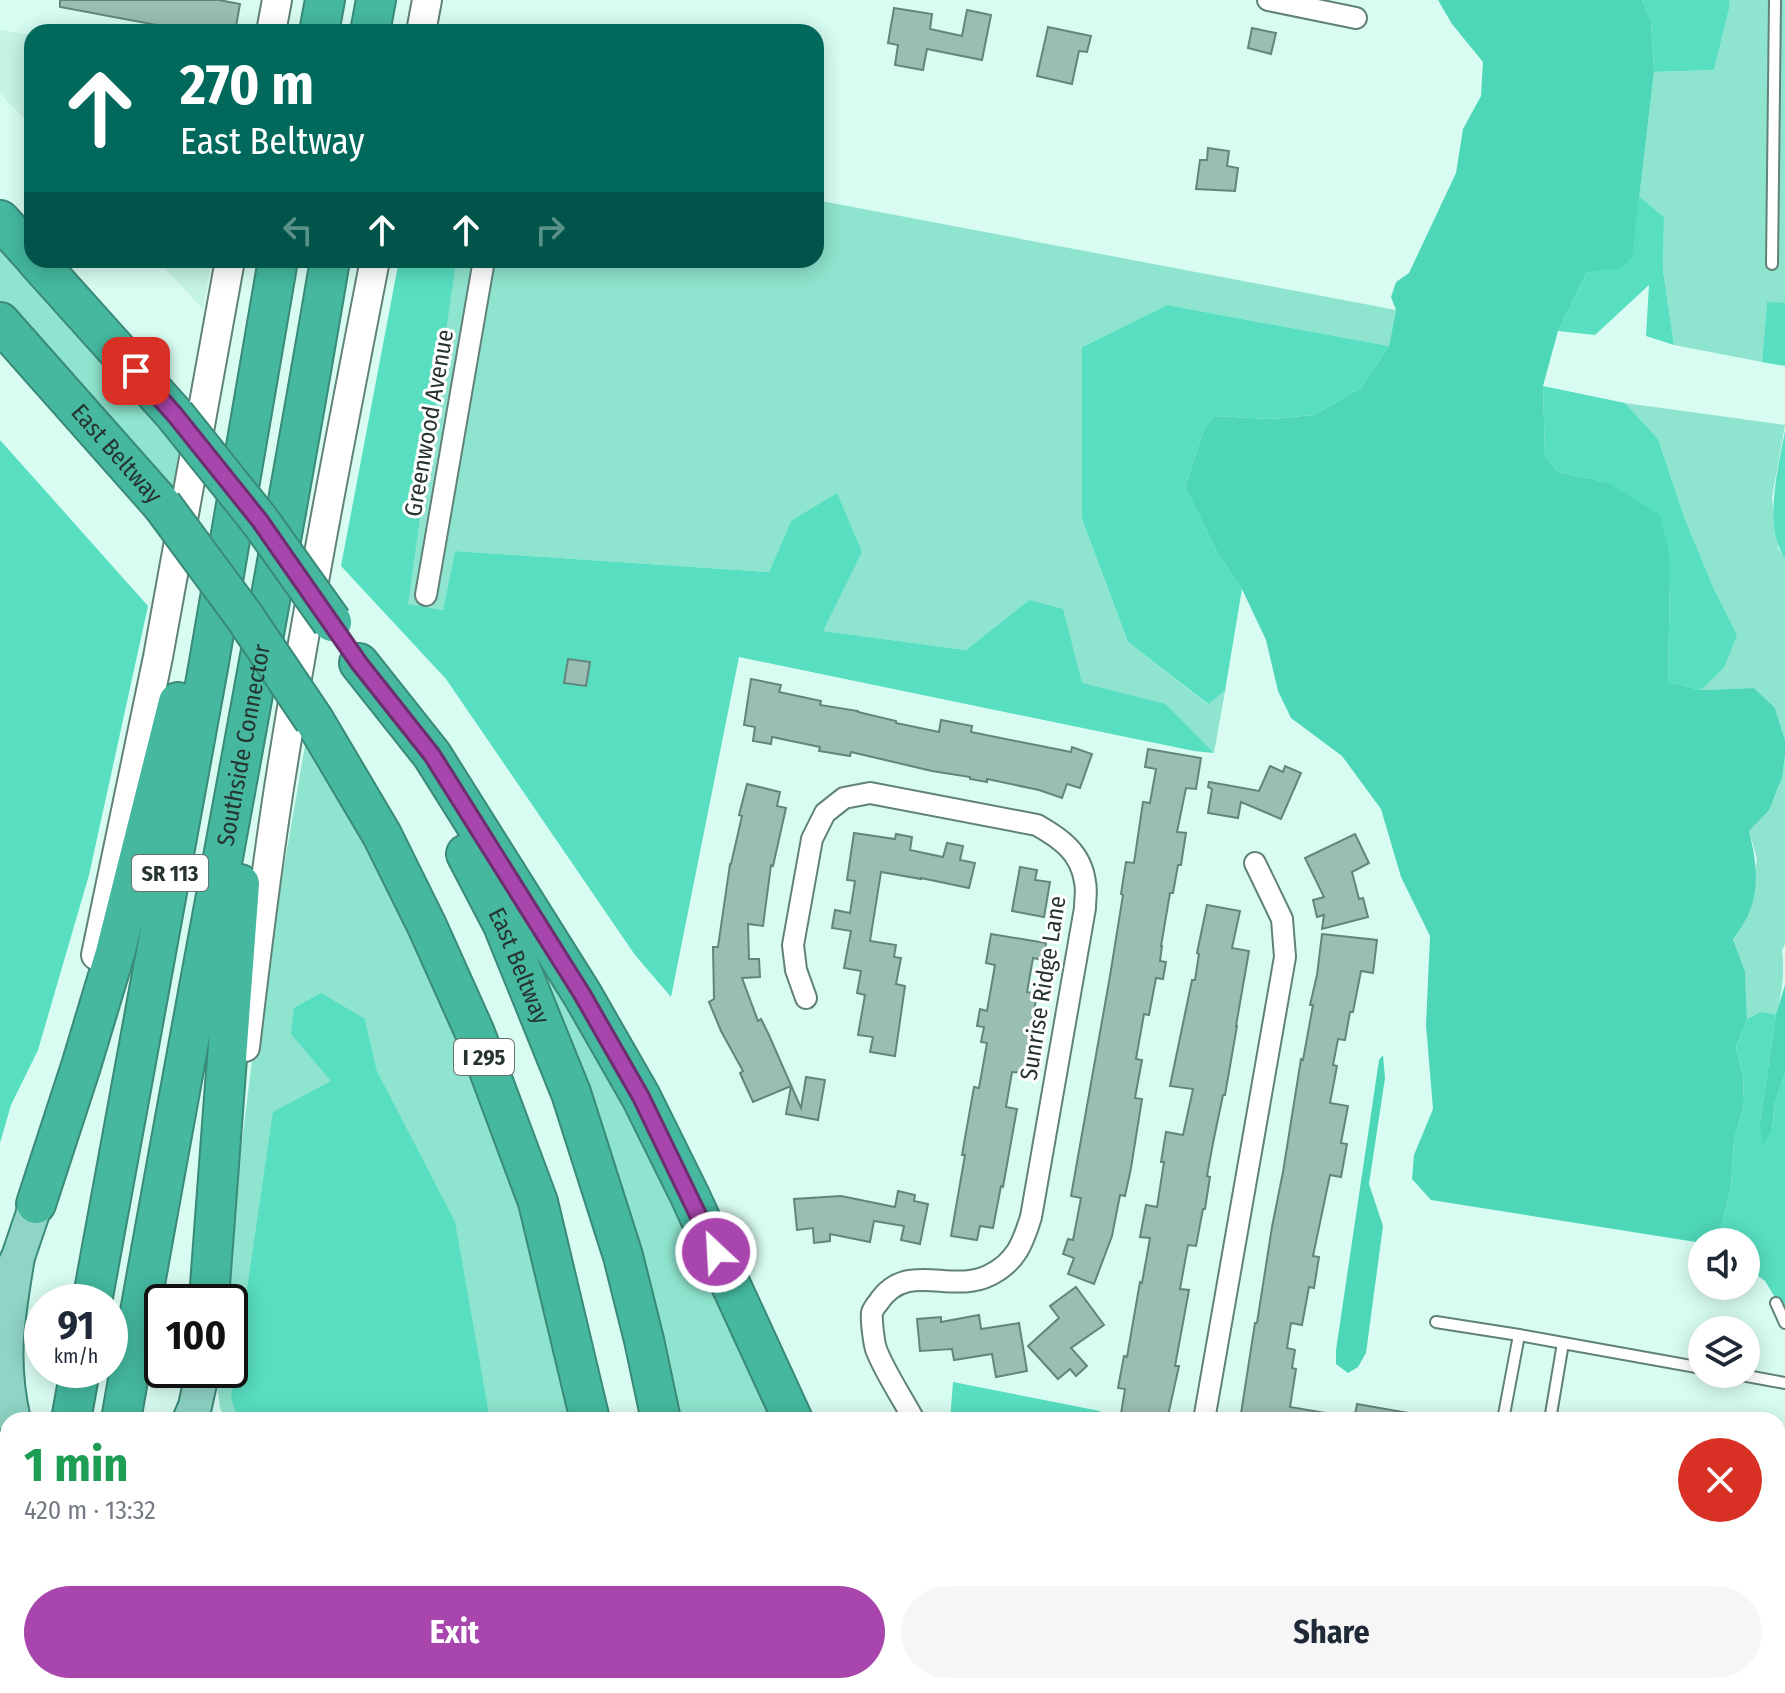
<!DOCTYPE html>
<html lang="en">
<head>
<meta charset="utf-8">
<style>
	:root { --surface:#fff; --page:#f6f6f7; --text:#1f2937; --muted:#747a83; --accent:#a846ad }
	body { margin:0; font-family:"Fira Sans Condensed",sans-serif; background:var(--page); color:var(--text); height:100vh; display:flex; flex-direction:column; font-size:30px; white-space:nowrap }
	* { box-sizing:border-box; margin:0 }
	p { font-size:26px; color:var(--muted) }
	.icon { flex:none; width:44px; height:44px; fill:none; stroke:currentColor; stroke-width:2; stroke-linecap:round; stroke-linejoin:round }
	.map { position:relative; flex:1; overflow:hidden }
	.drawer { position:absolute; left:0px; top:1412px; width:1786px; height:282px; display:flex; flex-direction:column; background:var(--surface); border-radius:24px 24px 0 0; box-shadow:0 4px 20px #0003 }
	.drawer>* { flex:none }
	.hud { position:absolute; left:24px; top:24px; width:800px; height:244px; border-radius:24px; box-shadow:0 4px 20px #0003; background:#00695c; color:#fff; overflow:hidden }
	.buttons { position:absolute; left:1688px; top:1228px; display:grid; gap:16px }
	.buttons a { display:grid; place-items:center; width:72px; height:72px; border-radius:50%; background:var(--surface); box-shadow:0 4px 20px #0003; font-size:40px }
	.speed { position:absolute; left:24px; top:1284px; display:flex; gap:16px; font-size:40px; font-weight:700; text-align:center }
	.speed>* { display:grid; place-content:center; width:104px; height:104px; border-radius:50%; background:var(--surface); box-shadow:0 4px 20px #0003; line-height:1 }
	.speed small { font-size:20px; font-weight:400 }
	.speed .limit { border:4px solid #111; border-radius:12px; background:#fff; color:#111 }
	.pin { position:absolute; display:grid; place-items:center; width:68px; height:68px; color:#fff; margin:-34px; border-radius:16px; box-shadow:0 4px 12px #0006 }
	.me { position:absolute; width:88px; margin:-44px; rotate:335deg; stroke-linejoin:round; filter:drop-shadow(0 0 6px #0008) }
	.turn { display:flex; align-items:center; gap:28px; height:168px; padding:0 24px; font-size:36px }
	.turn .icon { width:104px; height:104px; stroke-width:2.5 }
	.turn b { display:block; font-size:56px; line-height:68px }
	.lanes { display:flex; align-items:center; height:76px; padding:0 24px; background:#0003; justify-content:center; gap:40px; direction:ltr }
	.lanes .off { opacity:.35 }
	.round { display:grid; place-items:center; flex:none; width:84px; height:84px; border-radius:42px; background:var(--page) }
	.overview { display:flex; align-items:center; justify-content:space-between; height:136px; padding:0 24px }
	h1 { font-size:48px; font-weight:700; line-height:60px; color:#1e9e55 }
	.button { display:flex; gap:16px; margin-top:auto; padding:16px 24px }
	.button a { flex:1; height:92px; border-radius:48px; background:var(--accent); color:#fff; font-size:32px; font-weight:700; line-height:92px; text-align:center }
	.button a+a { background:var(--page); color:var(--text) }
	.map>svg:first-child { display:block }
</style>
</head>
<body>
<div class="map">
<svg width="1785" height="1693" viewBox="0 0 1785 1693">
	<rect width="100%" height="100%" fill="#d8fcf2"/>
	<g fill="#c5f3e5">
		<polygon points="0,30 32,35 32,127 0,93"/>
		<polygon points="157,260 212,260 203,309"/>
	</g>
	<g fill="#8ee4ce">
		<polygon points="1729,0 1785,0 1785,303 1767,303 1762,362 1674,345 1663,271 1664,217 1639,196 1654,72 1714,70 1730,5"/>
		<polygon points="816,200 1396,310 1389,346 1167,305 1082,347 1082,519 1128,642 1207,704 1225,691 1214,753 1166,704 1082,684 1029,600 966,650 822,631 862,552 791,521 769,572 455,551 443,610 407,604 455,260 816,260"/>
		<polygon points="0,237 182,446 172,495 0,301"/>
		<polygon points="1625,403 1785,425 1772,498 1778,548 1785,559 1785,740 1775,708 1754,688 1701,690 1724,668 1736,635 1715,591 1686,522 1658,439"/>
		<polygon points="306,740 401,912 445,1010 480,1096 523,1215 545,1292 569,1420 490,1420 477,1352 411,1138 377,1071 365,1019 332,1081 231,1398 238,1420 226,1420 220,1408 215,1370 230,1370 230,1302 222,1302 263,972 278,901"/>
		<path d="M1785,756V944L1782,951C1785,971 1782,995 1776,1014L1760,1012L1747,1019L1745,971L1733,941L1749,913L1757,859L1749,831C1773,805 1781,791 1785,756Z"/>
		<polygon points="506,887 557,968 785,1420 682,1420 655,1299 608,1147"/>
		<polygon points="8,1607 8,1672 4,1693 0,1693 0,1616"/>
		<polygon points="93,1686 137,1686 139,1693 91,1693"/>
		<polygon points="215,1686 607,1686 608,1693 210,1693"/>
	</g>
	<g fill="#58dec1">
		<polygon points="1642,0 1729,0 1730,5 1714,70 1654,72 1651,21"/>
		<polygon points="1639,196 1664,217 1663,271 1674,345 1646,336 1649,285 1595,335 1558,331 1587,272 1631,257"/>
		<polygon points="399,260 456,260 408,604 443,610 455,551 769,572 791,521 837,493 862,552 823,631 966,650 1029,600 1063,609 1082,683 1166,704 1214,753 1194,751 739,657 671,997 635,955 446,679 341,566"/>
		<polygon points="1767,302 1785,303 1785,366 1762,362"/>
		<polygon points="1167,305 1389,346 1361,388 1314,415 1271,419 1214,416 1204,429 1185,487 1218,554 1242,589 1225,691 1208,704 1128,642 1082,519 1082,347"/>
		<polygon points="1543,386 1625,403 1658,439 1686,522 1715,591 1737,635 1724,668 1701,690 1668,682 1670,580 1606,482 1558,472 1545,456"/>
		<path d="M1785,431V559C1763,526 1778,468 1785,431Z"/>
		<polygon points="0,440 148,606 89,875 38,1050 11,1105 0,1143"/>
		<polygon points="321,993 365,1019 377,1071 455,1222 490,1420 238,1420 231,1398 273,1112 331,1081 291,1034 294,1008"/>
		<polygon points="1760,1012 1776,1014 1760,1122 1772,1130 1775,1102 1785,1074 1785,1314 1765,1281 1746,1267 1746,1242 1718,1242 1731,1186 1734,1141 1744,1103 1743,1075 1736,1047 1747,1019"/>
		<polygon points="953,1382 1100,1411 1099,1420 950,1420"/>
	</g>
	<g fill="#4ed6b9">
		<path d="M1438,0H1642L1651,21L1654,72L1632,257L1621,268L1587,272L1558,331L1543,386L1545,456L1558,472L1606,482L1660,515L1668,547L1670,580L1668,682L1701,690L1754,688L1775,708L1785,740V756L1782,778L1769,810L1749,831C1756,859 1760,886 1749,913C1745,922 1738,932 1733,940L1745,971L1747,1019L1736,1047L1743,1075L1744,1103L1734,1141L1731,1186L1718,1242L1702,1243L1431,1200L1412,1179L1414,1155L1433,1109L1426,1025L1430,936L1401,877L1381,809L1342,756L1291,718L1278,691L1266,640L1242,589L1218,554L1185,487L1204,429L1214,416L1271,419L1314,415L1361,388L1389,346L1396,310L1391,297L1396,282L1409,273L1456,173L1463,129L1481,96L1483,62L1452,24Z"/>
		<polygon points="1785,985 1785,1074 1775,1102 1772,1130 1762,1146 1760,1122 1776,1014"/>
		<polygon points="1383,1055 1385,1078 1369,1184 1383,1226 1366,1353 1358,1367 1348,1373 1336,1364 1336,1350 1379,1060"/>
	</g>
	<g fill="#9bbeb4" stroke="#63857b" stroke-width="2">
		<polygon points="60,0 219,0 240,4 235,32 194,32 60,7"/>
		<polygon points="894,8 932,14 930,29 962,36 967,10 991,15 982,60 927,49 923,70 895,65 898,45 888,43"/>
		<polygon points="1048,27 1091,36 1087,52 1079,51 1072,84 1037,76"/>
		<polygon points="1252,28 1276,33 1271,54 1248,48"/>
		<polygon points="1208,148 1229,151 1227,166 1238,168 1235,191 1196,189 1200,160 1207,160"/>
		<polygon points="568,659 590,662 586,686 564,683"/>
		<polygon points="751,679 781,685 779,692 821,701 820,705 858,711 858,712 896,721 896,723 939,732 941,720 972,726 971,732 1071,752 1072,747 1092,754 1080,788 1067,784 1062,798 1039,790 987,779 987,782 970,779 970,777 932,771 851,752 850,756 819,751 820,747 772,737 771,744 753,741 755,727 744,725"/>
		<polygon points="1148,749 1201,758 1196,789 1186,788 1177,832 1186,833 1181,865 1178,865 1173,893 1170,893 1161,946 1162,946 1160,961 1166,962 1163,979 1156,978 1149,1015 1144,1014 1136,1059 1142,1060 1135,1098 1142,1099 1131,1168 1125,1196 1120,1195 1112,1236 1094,1284 1068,1274 1074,1258 1063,1254 1068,1239 1073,1240 1081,1198 1071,1196 1110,976 1123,895 1121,894 1126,862 1134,863 1143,802 1150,803 1156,769 1145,767"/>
		<polygon points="1270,766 1283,772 1285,766 1301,773 1281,819 1241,802 1238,818 1208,813 1212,789 1208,787 1209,782 1259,791"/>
		<polygon points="747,784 780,792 777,806 786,808 773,866 771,865 763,926 748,924 749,959 759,959 760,977 742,978 758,1021 761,1019 768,1033 801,1108 806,1077 825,1080 818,1120 786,1114 791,1086 753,1102 740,1073 743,1071 721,1031 709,1002 714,999 713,947 718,947 730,864 731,864 742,816 739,815"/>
		<polygon points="854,833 895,839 896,834 912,837 910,850 943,857 947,843 963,846 960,860 975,863 969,888 921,878 921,879 881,872 870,941 896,945 894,957 901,958 896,984 905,986 895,1056 870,1052 873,1037 858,1035 865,995 857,993 861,971 844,968 851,931 832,928 835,910 850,913 855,881 847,880"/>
		<polygon points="1355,834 1369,863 1352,872 1359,899 1363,898 1368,917 1322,929 1324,915 1317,917 1313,900 1324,897 1305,858"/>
		<polygon points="1020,867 1037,870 1035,880 1050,882 1044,917 1012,911"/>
		<polygon points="1207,905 1240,911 1232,948 1249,951 1236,1026 1237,1026 1225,1095 1223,1095 1213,1143 1207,1176 1210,1177 1205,1209 1203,1209 1196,1246 1188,1245 1180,1289 1189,1290 1175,1366 1179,1366 1167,1420 1120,1420 1125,1389 1118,1388 1124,1356 1127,1357 1140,1282 1142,1283 1150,1238 1140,1237 1146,1205 1157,1207 1164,1162 1161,1162 1166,1132 1183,1135 1193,1089 1170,1086 1192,980 1195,980 1199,954 1197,953"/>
		<polygon points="991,934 1046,943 1043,960 1033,958 1027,992 1037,994 1023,1073 1012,1072 1006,1107 1017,1109 1003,1187 1001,1186 993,1228 980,1226 977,1240 951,1236 965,1155 962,1155 974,1087 979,1088 987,1043 981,1042 984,1027 977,1026 980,1009 987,1011 995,965 986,963"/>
		<polygon points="1322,934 1377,940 1373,973 1361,971 1353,1012 1350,1012 1345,1040 1338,1039 1333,1065 1337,1066 1330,1103 1348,1106 1341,1143 1347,1144 1341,1177 1330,1175 1313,1256 1319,1257 1314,1288 1309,1287 1302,1325 1291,1323 1287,1348 1295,1350 1292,1368 1296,1369 1290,1407 1326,1413 1325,1420 1240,1420 1255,1323 1257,1323 1272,1227 1283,1172 1301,1059 1303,1060 1313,1005 1310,1005 1317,975"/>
		<polygon points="898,1191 915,1195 914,1201 928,1204 920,1244 901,1240 904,1226 874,1221 870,1242 830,1234 830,1241 814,1243 813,1228 797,1230 794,1199 841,1196 895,1207"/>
		<polygon points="1076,1287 1104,1325 1071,1348 1087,1366 1076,1376 1070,1369 1058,1379 1028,1346 1059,1318 1050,1306"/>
		<polygon points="979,1315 981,1329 1019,1323 1027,1371 996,1377 992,1354 954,1360 952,1349 920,1351 917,1319 941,1317 941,1322"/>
		<polygon points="1357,1404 1409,1413 1409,1420 1354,1420"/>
	</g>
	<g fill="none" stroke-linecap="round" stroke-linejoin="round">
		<defs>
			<g id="lane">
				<polyline points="1772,264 1775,0"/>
				<polyline points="1776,1303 1785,1323"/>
				<polyline points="1436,1322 1519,1335 1503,1420"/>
				<polyline points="1519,1335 1563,1343"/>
				<polyline points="1736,1374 1785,1383"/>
				<polyline points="1550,1420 1563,1343 1702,1368"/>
				<polyline points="1778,1595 1785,1556"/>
				<polyline points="1616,1686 1655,1693"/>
				<polyline points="1760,1693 1762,1686"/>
			</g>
			<g id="street">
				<polyline points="1268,0 1356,18"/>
				<polyline points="426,595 484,260"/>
				<path d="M806,998L796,970L793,945L812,839L825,813L844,798L870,793L1037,825C1060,838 1081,852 1085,882C1087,890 1085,899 1085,908L1031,1217C1023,1243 1016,1262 990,1275C951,1295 906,1259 878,1303C876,1305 872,1311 872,1313C871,1320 874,1343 876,1349C884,1371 903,1399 914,1420"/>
				<polyline points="1204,1420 1285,957 1282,919 1255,863"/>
				<polyline points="1334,1686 1335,1693"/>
			</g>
			<g id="secondary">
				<polyline points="271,32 277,0"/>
				<polyline points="421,32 427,0"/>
				<polyline points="96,955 158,657 230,260"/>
				<path d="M245,1047C256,954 267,861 282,769C309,599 342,429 375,260"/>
				<polyline points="974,1686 1012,1693"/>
			</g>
			<g id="primary">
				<polyline points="8,1277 18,1257 36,1204"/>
				<path d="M14,1420C0,1360 8,1317 18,1257"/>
				<polyline points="189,1420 195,1406 203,1370"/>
				<polyline points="0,1555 8,1556"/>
				<polyline points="785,1686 815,1691"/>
			</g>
			<g id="highway">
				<polyline points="319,32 325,0"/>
				<polyline points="370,32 376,0"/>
				<polyline points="0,220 32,255"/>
				<polyline points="36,260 175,415"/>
				<path id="s1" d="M0,322L162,505"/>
				<polyline points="359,663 432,755 582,994 641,1097 690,1196 793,1420"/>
				<polyline points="314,720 382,835 427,926 475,1033 538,1202 590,1420"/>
				<path id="s2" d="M466,854L503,925L571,1093L623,1256L644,1340L661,1420"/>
				<polyline points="36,1204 81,1066 115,953 178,702"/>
				<polyline points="210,1285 240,884"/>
				<polyline points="92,1302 208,668 278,260"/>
				<polyline points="71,1420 80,1370"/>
				<path id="s3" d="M121,1420C188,1033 265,647 330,260"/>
				<polyline points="0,1510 8,1514"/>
				<polyline points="0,1601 8,1593"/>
				<polyline points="146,1686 148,1693"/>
				<polyline points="626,1686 627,1693"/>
				<polyline points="698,1686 699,1693"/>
				<polyline points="851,1686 858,1693"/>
				<polyline points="1041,1686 1060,1693"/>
				<polyline points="815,1691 824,1686"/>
				<polyline points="21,1693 23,1686"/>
				<polyline points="72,1693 73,1686"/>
				<polyline points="198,1693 202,1686"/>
			</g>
		</defs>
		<use href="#lane" stroke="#618279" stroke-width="14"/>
		<use href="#street" stroke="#618279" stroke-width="24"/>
		<use href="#secondary" stroke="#618279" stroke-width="32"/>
		<use href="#primary" stroke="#3a8a78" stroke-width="36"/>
		<use href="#highway" stroke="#3a8a78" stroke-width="42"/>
		<use href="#lane" stroke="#fff" stroke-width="10"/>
		<use href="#street" stroke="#fff" stroke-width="20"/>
		<use href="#secondary" stroke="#fff" stroke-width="28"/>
		<use href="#primary" stroke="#8fd4c5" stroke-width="32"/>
		<use href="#highway" stroke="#45b89f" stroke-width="38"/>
		<defs>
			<g id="highway-bridge">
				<polyline points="175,415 260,521 332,622"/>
				<polyline points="162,505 244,616 314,720"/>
			</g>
		</defs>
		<use href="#highway-bridge" stroke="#3a8a78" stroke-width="42" stroke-linecap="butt"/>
		<use href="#highway-bridge" stroke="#45b89f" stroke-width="38"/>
	</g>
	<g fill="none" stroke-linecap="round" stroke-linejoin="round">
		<defs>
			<polyline id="route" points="136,371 175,415 260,521 359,663 432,755 582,994 641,1097 716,1252"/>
		</defs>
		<use href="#route" stroke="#6d2e70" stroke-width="20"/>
		<use href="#route" stroke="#a846ad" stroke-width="14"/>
	</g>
	<g text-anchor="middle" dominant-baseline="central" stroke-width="6" stroke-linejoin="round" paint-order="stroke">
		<g fill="#fff" stroke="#67716e" stroke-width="2">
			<rect x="132" y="855" width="76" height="36" rx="6"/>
			<rect x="454" y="1039" width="60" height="36" rx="6"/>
		</g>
		<g font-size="22" font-weight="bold" fill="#263430">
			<text x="170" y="873">SR 113</text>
			<text x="484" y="1057">I 295</text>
		</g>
		<g font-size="24" fill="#263430" stroke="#fff">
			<text transform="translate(429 423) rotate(-80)">Greenwood Avenue</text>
			<text stroke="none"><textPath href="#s1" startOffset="176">East Beltway</textPath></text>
			<text stroke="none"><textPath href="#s3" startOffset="686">Southside Connector</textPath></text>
			<text stroke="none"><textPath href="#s2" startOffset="124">East Beltway</textPath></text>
			<text transform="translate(1043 988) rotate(-81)">Sunrise Ridge Lane</text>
		</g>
	</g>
</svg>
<div class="buttons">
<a><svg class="icon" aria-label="sound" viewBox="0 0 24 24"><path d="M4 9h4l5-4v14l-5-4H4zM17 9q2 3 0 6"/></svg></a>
<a><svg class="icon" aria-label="layers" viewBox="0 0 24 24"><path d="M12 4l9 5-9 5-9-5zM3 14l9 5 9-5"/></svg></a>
</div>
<div class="speed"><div>91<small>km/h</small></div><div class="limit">100</div></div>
<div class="pin" style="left:136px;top:371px;background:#d93025"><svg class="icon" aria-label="arrive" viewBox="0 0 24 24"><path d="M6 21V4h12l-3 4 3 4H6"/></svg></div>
<svg class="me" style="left:716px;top:1252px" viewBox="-20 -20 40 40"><circle r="17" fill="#a846ad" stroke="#fff" stroke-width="3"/><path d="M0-11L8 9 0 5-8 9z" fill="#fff"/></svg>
<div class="hud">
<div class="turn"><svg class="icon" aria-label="ahead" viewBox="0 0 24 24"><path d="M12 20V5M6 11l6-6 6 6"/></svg><div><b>270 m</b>East Beltway</div></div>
<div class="lanes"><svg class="icon off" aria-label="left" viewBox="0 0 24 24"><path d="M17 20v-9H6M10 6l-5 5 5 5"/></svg><svg class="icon" aria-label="ahead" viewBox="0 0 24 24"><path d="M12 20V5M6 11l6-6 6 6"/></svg><svg class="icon" aria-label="ahead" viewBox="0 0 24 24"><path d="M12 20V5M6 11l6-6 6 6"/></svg><svg class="icon off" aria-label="right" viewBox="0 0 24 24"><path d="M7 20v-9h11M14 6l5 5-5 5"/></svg></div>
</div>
<section class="drawer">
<div class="overview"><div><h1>1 min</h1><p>420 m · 13:32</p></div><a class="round" style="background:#d93025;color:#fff"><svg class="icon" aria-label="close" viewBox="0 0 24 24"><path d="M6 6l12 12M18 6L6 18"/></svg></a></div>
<div class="button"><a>Exit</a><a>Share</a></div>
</section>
</div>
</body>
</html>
